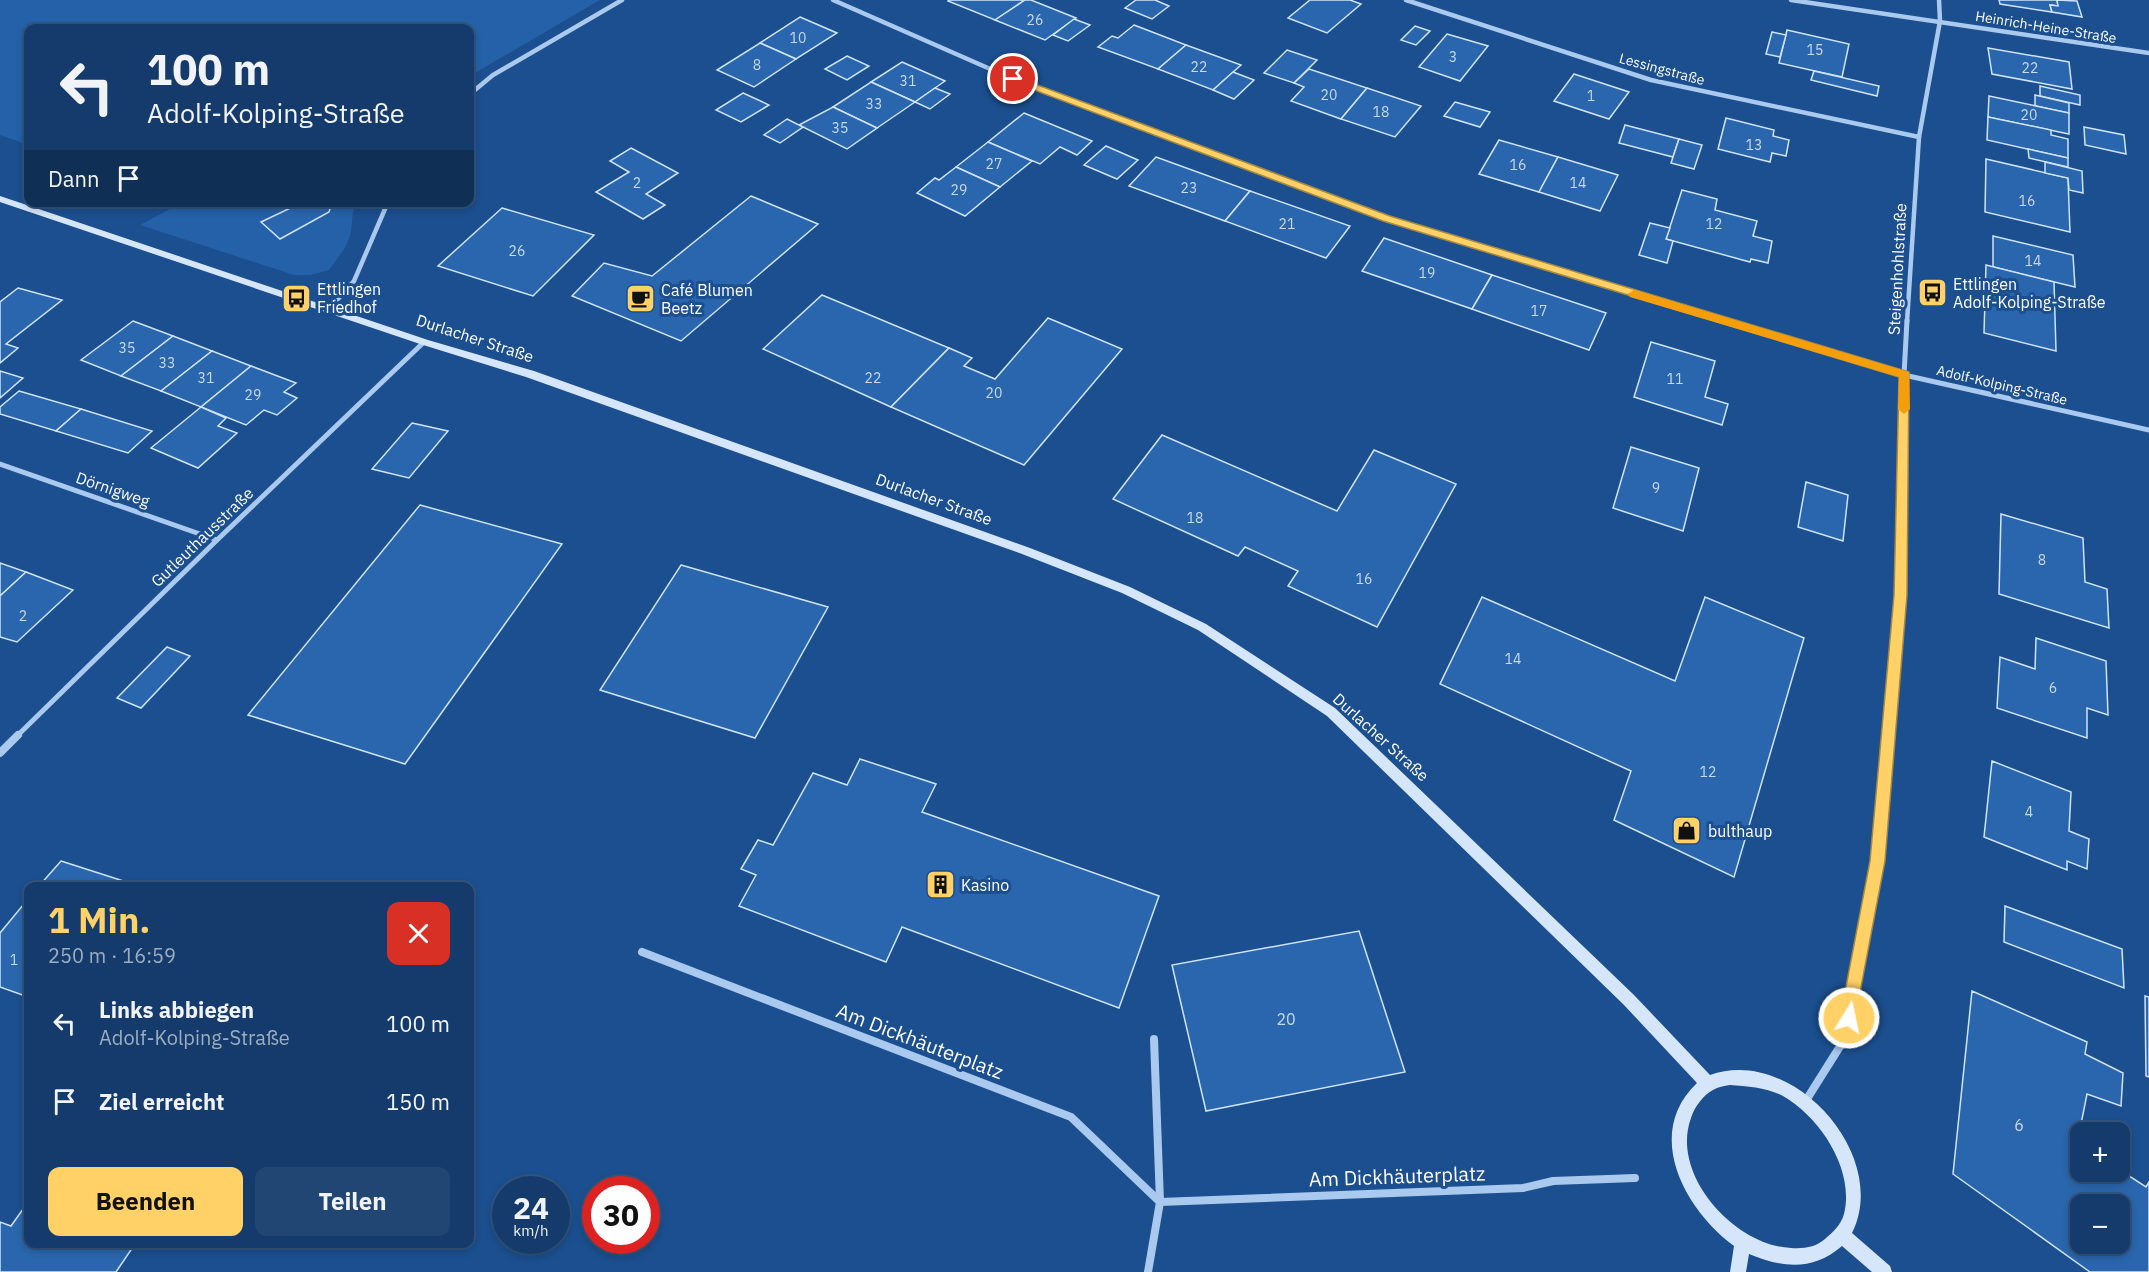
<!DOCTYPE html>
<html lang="de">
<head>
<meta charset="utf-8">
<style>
	:root { --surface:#143b6b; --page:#214673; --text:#f1f3f6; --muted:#9dadc1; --line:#33557e; --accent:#ffd166 }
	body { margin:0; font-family:"IBM Plex Sans",sans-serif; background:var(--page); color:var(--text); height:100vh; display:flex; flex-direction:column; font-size:22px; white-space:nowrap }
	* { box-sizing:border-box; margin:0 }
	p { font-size:20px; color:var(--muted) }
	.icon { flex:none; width:33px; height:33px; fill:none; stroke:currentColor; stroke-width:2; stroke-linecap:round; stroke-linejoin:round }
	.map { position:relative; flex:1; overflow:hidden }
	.panel { position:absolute; left:24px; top:882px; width:450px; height:366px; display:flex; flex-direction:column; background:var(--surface); border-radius:12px; box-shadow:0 3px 9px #0003,0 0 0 2px var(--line) }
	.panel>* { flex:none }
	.banner { position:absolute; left:24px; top:24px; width:450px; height:183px; border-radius:12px; box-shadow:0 3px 9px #0003,0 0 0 2px var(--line); background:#143b6b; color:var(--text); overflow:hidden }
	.fabs { position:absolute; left:2070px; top:1122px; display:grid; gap:12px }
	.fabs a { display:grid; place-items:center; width:60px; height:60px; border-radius:12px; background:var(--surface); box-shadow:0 3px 9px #0003,0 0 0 2px var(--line); font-size:30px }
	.speed { position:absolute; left:492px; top:1176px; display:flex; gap:12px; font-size:30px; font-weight:700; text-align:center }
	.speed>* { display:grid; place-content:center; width:78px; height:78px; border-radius:50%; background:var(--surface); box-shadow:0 3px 9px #0003,0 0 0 2px var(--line); line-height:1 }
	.speed small { font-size:15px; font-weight:400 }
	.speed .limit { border:9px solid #d22; background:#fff; color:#111 }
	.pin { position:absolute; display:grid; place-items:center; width:51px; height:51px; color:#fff; margin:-26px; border:3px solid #fff; border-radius:50%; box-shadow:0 2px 6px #0007 }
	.me { position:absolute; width:66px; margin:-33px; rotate:10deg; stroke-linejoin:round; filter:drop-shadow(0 0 4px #0008) }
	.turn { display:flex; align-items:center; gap:21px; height:126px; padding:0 24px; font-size:27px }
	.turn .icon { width:78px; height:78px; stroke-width:2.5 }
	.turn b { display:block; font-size:42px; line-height:51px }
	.then { display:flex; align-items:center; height:57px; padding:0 24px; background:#0003; gap:12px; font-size:22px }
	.round { display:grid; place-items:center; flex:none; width:63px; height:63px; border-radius:12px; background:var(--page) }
	.summary { display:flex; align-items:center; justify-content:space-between; height:102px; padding:0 24px }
	h1 { font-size:36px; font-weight:800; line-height:45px; color:var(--accent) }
	.action { display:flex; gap:12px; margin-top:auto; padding:12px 24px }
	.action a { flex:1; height:69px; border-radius:12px; background:var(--accent); color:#111; font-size:24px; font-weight:800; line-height:69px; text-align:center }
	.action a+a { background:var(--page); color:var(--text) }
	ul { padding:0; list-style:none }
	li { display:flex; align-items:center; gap:18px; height:78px; padding:0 24px }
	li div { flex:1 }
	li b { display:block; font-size:22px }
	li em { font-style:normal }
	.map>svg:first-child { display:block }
</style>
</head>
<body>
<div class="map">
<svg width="2149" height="1272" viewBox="0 0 2149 1272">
	<rect width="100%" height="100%" fill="#1b4f8f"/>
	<g fill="#2461a8">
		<polygon points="0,0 600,0 470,76 470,28 28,28 28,145 0,135"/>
		<path d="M181,203H357C351,213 353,219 351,231C349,245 337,259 329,270L311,275H294L140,225Z"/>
	</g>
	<g fill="#2a66ad" stroke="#cfe3fa" stroke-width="1.5" fill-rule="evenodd">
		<polygon points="949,0 1025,0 995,20 948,1"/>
		<polygon points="1025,0 1031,0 1076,18 1045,40 995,20"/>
		<polygon points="1136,0 1155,0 1169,6 1152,19 1125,8"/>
		<polygon points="1310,0 1350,0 1361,4 1327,33 1288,18"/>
		<polygon points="1999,0 2057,0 2058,6 2050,5 2052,12 2000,4"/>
		<polygon points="2057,0 2077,1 2082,17 2052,12 2050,5 2058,6"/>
		<polygon points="800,17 837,33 796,59 760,43"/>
		<polygon points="1074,19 1090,25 1068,41 1053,35"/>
		<polygon points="1134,25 1186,45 1158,69 1098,47 1112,36 1118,38"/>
		<polygon points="1415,26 1430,31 1416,45 1401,40"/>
		<polygon points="1787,30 1849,44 1842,77 1779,63"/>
		<polygon points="1772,32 1786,35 1780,57 1766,54"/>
		<polygon points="1447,34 1488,46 1460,81 1419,67"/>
		<polygon points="760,43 796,59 754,87 717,70"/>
		<polygon points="1186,45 1241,65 1213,90 1158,69"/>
		<polygon points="1988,48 2069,62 2072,89 1992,74"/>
		<polygon points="1287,50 1317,60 1294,83 1264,73"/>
		<polygon points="847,56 869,66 847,80 825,69"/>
		<polygon points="902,62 945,81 915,102 871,82"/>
		<polygon points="1309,69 1367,88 1341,119 1291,101 1304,87 1294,83"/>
		<polygon points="1814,71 1879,86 1877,96 1811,80"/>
		<polygon points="1233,72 1254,80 1234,99 1213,90"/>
		<polygon points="1574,74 1629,92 1609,119 1554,101"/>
		<polygon points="871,82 915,102 877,128 833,107"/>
		<polygon points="2040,86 2080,95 2080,105 2040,96"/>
		<polygon points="935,88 950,94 930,109 915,102"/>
		<polygon points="1367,88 1421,106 1395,137 1341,119"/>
		<polygon points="743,93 769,105 741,122 716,110"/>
		<polygon points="2035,95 2069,103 2069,113 2035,106"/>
		<polygon points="1989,96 2069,113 2069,134 1988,117"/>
		<polygon points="1455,102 1490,112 1480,127 1444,116"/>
		<polygon points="833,107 877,128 847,149 799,125"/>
		<polygon points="1024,113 1092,141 1077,155 1060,147 1040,164 988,142"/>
		<polygon points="1988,117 2051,130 2051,135 2068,139 2068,158 1987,140"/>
		<polygon points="1726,118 1774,130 1773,136 1789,140 1786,156 1772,153 1770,162 1718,149"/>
		<polygon points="787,119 803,127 780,143 764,135"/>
		<polygon points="1625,125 1679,139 1673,157 1619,143"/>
		<polygon points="2084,127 2124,135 2126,154 2085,145"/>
		<polygon points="1679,139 1702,145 1694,169 1671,163"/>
		<polygon points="1499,140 1558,157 1539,192 1479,174"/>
		<polygon points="988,142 1032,161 1000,187 956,167"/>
		<polygon points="1106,146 1138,160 1117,179 1084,165"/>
		<polygon points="631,148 678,173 646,194 665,205 643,219 596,192 629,172 610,161"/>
		<polygon points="2028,149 2068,158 2068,167 2029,158"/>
		<polygon points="1156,157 1250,191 1225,221 1129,186"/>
		<polygon points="1558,157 1618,175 1600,211 1539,192"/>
		<polygon points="1986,159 2068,178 2070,232 1985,212"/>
		<polygon points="2045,162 2082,171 2083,193 2069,190 2068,178 2045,173"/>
		<polygon points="956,167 1000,187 965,216 917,193 935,178 939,180"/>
		<polygon points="1682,190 1717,199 1715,210 1757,221 1753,236 1772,241 1768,263 1751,259 1750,262 1666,239"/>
		<polygon points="1250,191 1350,226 1326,258 1225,221"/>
		<polygon points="751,196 818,224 681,341 572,296 604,263 652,276"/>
		<polygon points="303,202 332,202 329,212 280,239 261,222"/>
		<polygon points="502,208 594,235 533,296 438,266"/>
		<polygon points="1650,223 1670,228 1666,239 1673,241 1667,263 1639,255"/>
		<polygon points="1993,236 2073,255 2075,287 1993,267"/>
		<polygon points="1384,238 1492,275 1472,309 1362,271"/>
		<polygon points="1986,265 2054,282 2056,351 1984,333"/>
		<polygon points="1492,275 1606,313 1589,350 1472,309"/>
		<polygon points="18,288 62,300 6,344 18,348 0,363 0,302"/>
		<polygon points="822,295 949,348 891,407 763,349"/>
		<polygon points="1048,318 1122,349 1024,465 891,407 949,348 972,358 964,366 995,379"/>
		<polygon points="133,321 173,336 121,376 81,360"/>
		<polygon points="173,336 212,351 161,391 121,376"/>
		<polygon points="1651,342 1715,361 1705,397 1728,404 1722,425 1634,397"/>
		<polygon points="212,351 251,366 201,407 161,391"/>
		<polygon points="251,366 296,383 284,392 297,398 277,415 264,410 246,425 201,407"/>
		<polygon points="0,371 23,378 0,398"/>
		<polygon points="19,391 81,409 56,431 0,414 0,407"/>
		<polygon points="201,407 226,418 218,426 237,433 198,468 151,448"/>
		<polygon points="81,409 152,431 128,453 56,431"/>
		<polygon points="412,423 448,431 409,478 372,469"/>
		<polygon points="1162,435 1337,511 1374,450 1456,484 1377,627 1288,586 1298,571 1245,547 1238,556 1113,499"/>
		<polygon points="1631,447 1699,468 1683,531 1613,508"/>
		<polygon points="1806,482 1848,495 1843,541 1798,527"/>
		<polygon points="420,505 562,544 405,764 248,715"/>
		<polygon points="2001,514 2083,538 2085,582 2107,589 2109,628 1999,594"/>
		<polygon points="0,563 26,572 0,596"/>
		<polygon points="681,565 828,607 755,738 600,690"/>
		<polygon points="26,572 73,590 17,642 0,637 0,596"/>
		<polygon points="1482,597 1675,681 1705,597 1804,638 1734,877 1614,820 1631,771 1440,684"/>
		<polygon points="2036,638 2106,661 2108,715 2087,708 2087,738 1997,708 2000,657 2035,669"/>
		<polygon points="167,647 190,656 141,708 117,698"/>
		<polygon points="860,759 936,784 922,812 1159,896 1119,1008 902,927 886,962 739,906 756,875 741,869 758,840 773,845 813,773 847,785"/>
		<polygon points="1992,761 2071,792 2069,831 2089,839 2087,869 2067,861 2067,870 1984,837"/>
		<polygon points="61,861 139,886 39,886"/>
		<polygon points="28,899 28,997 0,987 0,933"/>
		<polygon points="2005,906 2122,949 2124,988 2004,942"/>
		<polygon points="1359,931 1405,1072 1206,1111 1172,965"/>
		<path d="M1972,991L2087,1042L2085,1054L2123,1073L2121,1106L2087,1094L2077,1144L2080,1146V1172L2120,1170L2146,1187L2149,1182V1272H2090L1953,1174ZM2080,1204H2120V1244H2080Z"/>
		<polygon points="2145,996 2149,997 2149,1077 2146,1076"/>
		<polygon points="28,1202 28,1244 135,1244 116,1272 0,1272 0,1222 11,1226"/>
	</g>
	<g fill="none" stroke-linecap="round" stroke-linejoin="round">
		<g stroke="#a9c9ee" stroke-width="4.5">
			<polyline points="833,0 1013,79 1386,219 1727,322"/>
			<polyline points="1406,0 1651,80 1919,137"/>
			<polyline points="1791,0 2149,53"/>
			<polyline points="470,94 493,75 622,0"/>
			<polyline points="329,309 354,281 388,202"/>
			<polyline points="1907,322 1919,137 1940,21 1939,0"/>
		</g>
		<g stroke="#a9c9ee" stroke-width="5">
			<polyline points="1722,320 1904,375 2149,430"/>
			<polyline points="0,464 217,540"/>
			<polyline points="17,736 217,540 424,342"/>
			<polyline points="1888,736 1900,595 1904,375 1907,320"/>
		</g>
		<g stroke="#a9c9ee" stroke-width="8">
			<polyline points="0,753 18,735"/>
			<polyline points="642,952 1071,1117 1160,1202 1148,1272"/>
			<polyline points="1154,1039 1160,1202 1523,1188 1553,1181 1635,1178"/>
			<polyline points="1805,1102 1844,1040 1877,861 1888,735"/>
		</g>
		<path fill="#d6e6fa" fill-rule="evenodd" d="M0,196L428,340L534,371L1030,548L1130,587L1206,624L1335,708L1634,995L1710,1075C1792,1045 1891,1155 1852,1233L1890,1266L1892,1272H1872L1842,1246C1814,1271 1782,1268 1749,1254L1746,1272H1730L1734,1246C1685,1210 1643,1134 1697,1083L1624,1005L1327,716L1198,630L1122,593L1022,554L526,377L420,344L0,202ZM1730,1085C1748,1086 1767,1088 1783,1096C1820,1117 1855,1170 1844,1214C1841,1225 1833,1232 1825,1239C1816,1247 1804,1249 1791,1248C1735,1246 1670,1175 1691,1118C1694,1108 1703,1095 1713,1090C1718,1087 1724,1086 1730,1085Z"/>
	</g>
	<polygon fill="#ffd166" stroke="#a68842" stroke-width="1.5" points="1010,77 1016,77 1390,216 1909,372 1907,595 1885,861 1854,1024 1849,1026 1843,1024 1840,1018 1870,861 1894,595 1899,377 1383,221 1010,81"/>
	<polygon fill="#f59e0b" points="1634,290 1909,372 1910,409 1904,414 1898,409 1899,377 1630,297 1628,294"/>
	<defs>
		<symbol id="bus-square" viewBox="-11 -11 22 22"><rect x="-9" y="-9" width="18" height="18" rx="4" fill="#ffd166" stroke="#1b4f8f"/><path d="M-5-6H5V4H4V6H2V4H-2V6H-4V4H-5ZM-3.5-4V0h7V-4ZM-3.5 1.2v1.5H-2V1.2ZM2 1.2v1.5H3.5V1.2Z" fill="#111"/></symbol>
		<symbol id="cafe-square" viewBox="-11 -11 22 22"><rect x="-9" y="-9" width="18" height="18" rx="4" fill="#ffd166" stroke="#1b4f8f"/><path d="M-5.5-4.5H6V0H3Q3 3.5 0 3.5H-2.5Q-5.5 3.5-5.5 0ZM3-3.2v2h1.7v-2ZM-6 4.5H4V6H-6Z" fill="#111"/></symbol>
		<symbol id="shop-square" viewBox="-11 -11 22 22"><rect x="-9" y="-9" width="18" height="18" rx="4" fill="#ffd166" stroke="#1b4f8f"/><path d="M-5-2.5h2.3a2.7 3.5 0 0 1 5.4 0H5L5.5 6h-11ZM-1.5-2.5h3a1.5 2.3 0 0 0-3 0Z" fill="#111"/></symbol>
		<symbol id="building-square" viewBox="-11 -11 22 22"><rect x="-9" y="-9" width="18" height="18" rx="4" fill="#ffd166" stroke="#1b4f8f"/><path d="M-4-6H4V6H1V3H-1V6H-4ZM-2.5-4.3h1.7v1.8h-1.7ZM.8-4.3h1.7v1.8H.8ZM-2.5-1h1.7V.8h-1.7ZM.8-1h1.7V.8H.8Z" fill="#111"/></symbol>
	</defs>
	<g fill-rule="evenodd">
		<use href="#bus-square" x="1916" y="276" width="33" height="33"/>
		<use href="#bus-square" x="280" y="282" width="33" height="33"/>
		<use href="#cafe-square" x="624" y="282" width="33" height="33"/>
		<use href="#shop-square" x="1670" y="814" width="33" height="33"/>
		<use href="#building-square" x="924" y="868" width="33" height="33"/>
	</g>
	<g text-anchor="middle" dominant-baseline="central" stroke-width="6" stroke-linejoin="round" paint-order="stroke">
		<g font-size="14" fill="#cad9ea">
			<text x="1035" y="20">26</text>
			<text x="798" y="38">10</text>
			<text x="1815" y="50">15</text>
			<text x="1453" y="57">3</text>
			<text x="757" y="65">8</text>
			<text x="1199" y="67">22</text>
			<text x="2030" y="68">22</text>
			<text x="908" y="81">31</text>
			<text x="1329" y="95">20</text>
			<text x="1591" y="96">1</text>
			<text x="874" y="104">33</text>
			<text x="1381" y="112">18</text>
			<text x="2029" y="115">20</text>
			<text x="840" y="128">35</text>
			<text x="1754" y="145">13</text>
			<text x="994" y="164">27</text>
			<text x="1518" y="165">16</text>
			<text x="637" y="183">2</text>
			<text x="1578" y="183">14</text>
			<text x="1189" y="188">23</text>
			<text x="959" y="190">29</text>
			<text x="2027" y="201">16</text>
			<text x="1287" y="224">21</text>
			<text x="1714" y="224">12</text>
			<text x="517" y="251">26</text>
			<text x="2033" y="261">14</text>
			<text x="1427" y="273">19</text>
			<text x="1539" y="311">17</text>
			<text x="127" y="348">35</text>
			<text x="167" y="363">33</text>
			<text x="206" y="378">31</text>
			<text x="873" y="378">22</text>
			<text x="1675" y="379">11</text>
			<text x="994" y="393">20</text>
			<text x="253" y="395">29</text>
			<text x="1656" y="488">9</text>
			<text x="1195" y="518">18</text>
			<text x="2042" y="560">8</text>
			<text x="1364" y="579">16</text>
			<text x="23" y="616">2</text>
			<text x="1513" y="659">14</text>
			<text x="2053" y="688">6</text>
			<text x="1708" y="772">12</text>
			<text x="2029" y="812">4</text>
			<text x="14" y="960">1</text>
		</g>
		<g font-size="14" fill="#fff" stroke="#1b4f8f">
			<text transform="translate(2046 27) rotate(9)">Heinrich-Heine-Straße</text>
			<text transform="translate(1662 69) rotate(15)">Lessingstraße</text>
			<text transform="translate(2002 385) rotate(13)">Adolf-Kolping-Straße</text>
		</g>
		<g font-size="16" fill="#fff" stroke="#1b4f8f">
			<text transform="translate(1897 269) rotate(-87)">Steigenhohlstraße</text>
			<text transform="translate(475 338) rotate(18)">Durlacher Straße</text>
			<text transform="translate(113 489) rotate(19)">Dörnigweg</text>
			<text transform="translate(934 499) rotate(20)">Durlacher Straße</text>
			<text transform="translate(202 537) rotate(-44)">Gutleuthausstraße</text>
			<text transform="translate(1381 737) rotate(42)">Durlacher Straße</text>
		</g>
		<g font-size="16" fill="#fff" stroke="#1b4f8f" text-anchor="start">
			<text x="1953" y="284">Ettlingen<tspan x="1953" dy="18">Adolf-Kolping-Straße</tspan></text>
			<text x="317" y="289">Ettlingen<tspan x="317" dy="18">Friedhof</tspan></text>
			<text x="661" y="290">Café Blumen<tspan x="661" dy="18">Beetz</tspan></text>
			<text x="1708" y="831">bulthaup</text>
			<text x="961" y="885">Kasino</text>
		</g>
		<g font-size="16" fill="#cad9ea">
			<text x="1286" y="1019">20</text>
			<text x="2019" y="1125">6</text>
		</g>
		<g font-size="20" fill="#fff" stroke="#1b4f8f">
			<text transform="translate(920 1041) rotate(21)">Am Dickhäuterplatz</text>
			<text transform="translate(1397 1176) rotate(-2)">Am Dickhäuterplatz</text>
		</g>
	</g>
</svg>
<div class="fabs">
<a>+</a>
<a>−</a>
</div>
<div class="speed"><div>24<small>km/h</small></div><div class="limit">30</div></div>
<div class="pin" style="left:1013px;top:79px;background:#d93025"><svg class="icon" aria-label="arrive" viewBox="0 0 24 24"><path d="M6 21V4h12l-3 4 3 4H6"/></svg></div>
<svg class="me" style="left:1849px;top:1018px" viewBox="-20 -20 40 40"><circle r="17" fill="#ffd166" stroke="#fff" stroke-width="3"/><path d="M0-11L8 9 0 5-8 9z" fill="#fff"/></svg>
<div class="banner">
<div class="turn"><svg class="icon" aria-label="left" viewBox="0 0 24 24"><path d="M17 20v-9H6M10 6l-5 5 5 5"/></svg><div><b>100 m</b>Adolf-Kolping-Straße</div></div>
<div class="then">Dann<svg class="icon" aria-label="arrive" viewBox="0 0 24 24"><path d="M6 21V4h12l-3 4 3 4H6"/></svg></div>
</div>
<section class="panel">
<div class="summary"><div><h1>1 Min.</h1><p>250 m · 16:59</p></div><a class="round" style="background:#d93025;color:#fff"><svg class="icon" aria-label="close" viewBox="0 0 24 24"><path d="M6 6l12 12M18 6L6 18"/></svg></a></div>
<ul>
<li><svg class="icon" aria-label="left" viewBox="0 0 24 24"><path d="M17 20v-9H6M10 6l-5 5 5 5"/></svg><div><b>Links abbiegen</b><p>Adolf-Kolping-Straße</p></div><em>100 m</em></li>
<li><svg class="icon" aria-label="arrive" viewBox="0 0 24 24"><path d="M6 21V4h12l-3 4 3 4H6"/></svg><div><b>Ziel erreicht</b></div><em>150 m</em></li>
</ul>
<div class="action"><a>Beenden</a><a>Teilen</a></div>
</section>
</div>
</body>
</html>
